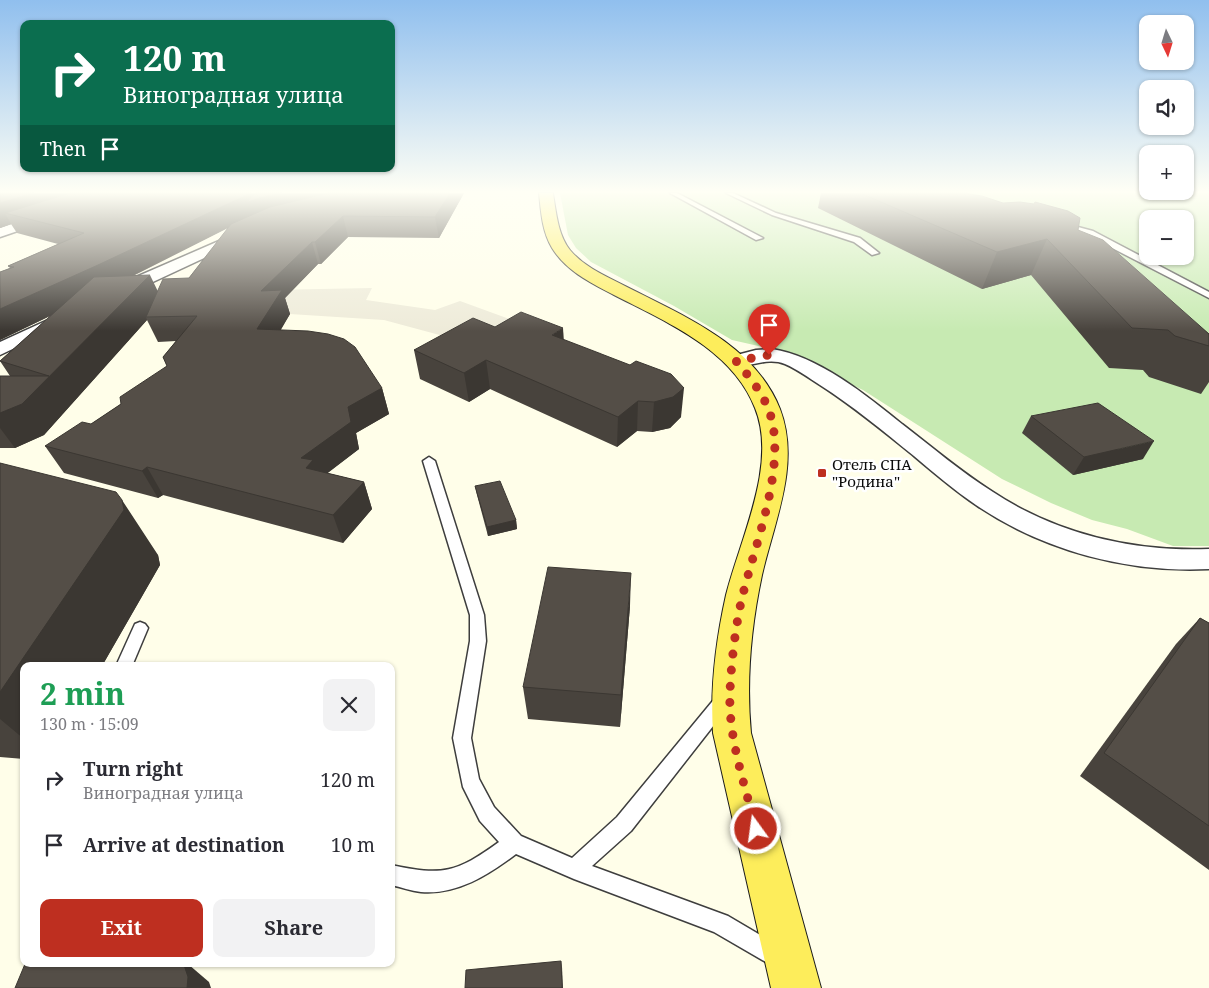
<!DOCTYPE html>
<html lang="en">
<head>
<meta charset="utf-8">
<style>
	:root { --surface:#fff; --page:#f2f2f3; --text:#2b2b33; --muted:#7c7c81; --accent:#be2f20 }
	body { margin:0; font-family:"Noto Serif",serif; background:var(--page); color:var(--text); height:100vh; display:flex; flex-direction:column; font-size:19px; white-space:nowrap }
	* { box-sizing:border-box; margin:0 }
	p { font-size:16px; color:var(--muted) }
	.icon { flex:none; width:28px; height:28px; fill:none; stroke:currentColor; stroke-width:2; stroke-linecap:round; stroke-linejoin:round }
	.map { position:relative; flex:1; overflow:hidden }
	.details { position:absolute; left:20px; top:662px; width:375px; height:305px; display:flex; flex-direction:column; background:var(--surface); border-radius:10px; box-shadow:0 1px 4px #0004 }
	.details>* { flex:none }
	.hud { position:absolute; left:20px; top:20px; width:375px; height:152px; border-radius:10px; box-shadow:0 1px 4px #0004; background:#0b6e4f; color:#fff; overflow:hidden }
	.needle { width:32px; rotate:176deg }
	.tools { position:absolute; left:1139px; top:15px; display:grid; gap:10px }
	.tools a { display:grid; place-items:center; width:55px; height:55px; border-radius:10px; background:var(--surface); box-shadow:0 1px 4px #0004; font-size:25px }
	.pin { position:absolute; display:grid; place-items:center; width:42px; height:42px; color:#fff; margin:-51px -21px; border-radius:50% 50% 50% 0; rotate:-45deg; box-shadow:0 0 5px #0007 }
	.pin .icon { rotate:45deg }
	.me { position:absolute; width:55px; margin:-28px; rotate:346deg; stroke-linejoin:round; filter:drop-shadow(0 0 4px #0008) }
	.turn { display:flex; align-items:center; gap:18px; height:105px; padding:0 20px; font-size:22px }
	.turn .icon { width:65px; height:65px; stroke-width:2.5 }
	.turn b { display:block; font-size:35px; line-height:42px }
	.then { display:flex; align-items:center; height:48px; padding:0 20px; background:#0003; gap:10px; font-size:19px }
	.round { display:grid; place-items:center; flex:none; width:52px; height:52px; border-radius:10px; background:var(--page) }
	.headline { display:flex; align-items:center; justify-content:space-between; height:85px; padding:0 20px }
	h1 { font-size:30px; font-weight:700; line-height:38px; color:#1e9e55 }
	.primary-button { display:flex; gap:10px; margin-top:auto; padding:10px 20px }
	.primary-button a { flex:1; height:58px; border-radius:10px; background:var(--accent); color:#fff; font-size:20px; font-weight:700; line-height:58px; text-align:center }
	.primary-button a+a { background:var(--page); color:var(--text) }
	ul { padding:0; list-style:none }
	li { display:flex; align-items:center; gap:15px; height:65px; padding:0 20px }
	li div { flex:1 }
	li b { display:block; font-size:19px }
	li em { font-style:normal }
	.map>svg:first-child { display:block }
</style>
</head>
<body>
<div class="map">
<svg width="1209" height="988" viewBox="0 0 1209 988">
	<rect width="100%" height="100%" fill="#fffee9"/>
	<path fill="#c7eab2" fill-rule="evenodd" d="M560,193H1209V546H1173L1127,529L1092,520L1051,503L1002,479L863,390L776,350L732,340L674,306L591,262L576,248L568,235ZM1148,219H1185V256H1148Z"/>
	<polygon fill="#eeebd9" points="372,288 366,300 435,310 460,301 602,353 573,371 384,320 290,314 269,314 212,291"/>
	<g fill="none" stroke-linecap="round" stroke-linejoin="round">
		<defs>
			<g id="lane">
				<polygon points="670,193 677,193 763,238 756,240"/>
				<polygon points="726,193 733,193 776,213 860,238 879,253 872,255 854,242 772,215"/>
				<polygon points="1063,223 1093,231 1209,292 1209,298 1087,235 1061,226 1060,225"/>
				<path d="M429,457L435,461L484,615L486,641L471,738L479,779L494,807L521,836L572,858L617,817L716,697L722,694L728,697L730,702L728,707L631,831L592,866L728,916L784,949L787,957L784,965L776,968L714,932L574,879L516,854C488,875 457,895 421,892C411,891 401,887 391,885V865C443,876 456,873 499,842L480,821L463,787L453,738L470,641V615L423,461Z"/>
				<polygon points="140,622 145,624 148,628 132,666 116,666 135,624"/>
			</g>
			<g id="street">
				<polygon points="45,213 52,217 50,220 0,237 0,228"/>
				<polygon points="242,231 247,232 249,235 247,238 125,295 113,295 111,291 113,287"/>
				<polygon points="61,314 67,315 70,319 67,323 0,355 0,342"/>
				<path d="M772,349C818,356 866,395 902,424C932,447 961,472 993,492C1056,534 1134,552 1209,549V569C1128,573 1044,551 976,505C954,490 934,473 914,456C883,431 853,406 820,385C809,378 797,369 785,364C765,356 748,370 729,365L726,361L729,357L756,350Z"/>
			</g>
			<path id="primary" d="M539,193H553C556,212 558,235 570,250C585,268 608,277 627,287C684,316 755,345 780,409C801,464 774,522 762,575C751,627 746,680 751,733L821,988H771L713,733C710,686 716,640 726,595C740,539 778,464 755,408C732,349 666,322 614,295C591,283 566,271 552,248C542,231 541,212 539,193Z"/>
		</defs>
		<use href="#lane" stroke="#3e3e3e" stroke-width="3"/>
		<use href="#street" stroke="#3e3e3e" stroke-width="3"/>
		<use href="#primary" stroke="#1c1c1c" stroke-width="2"/>
		<use href="#lane" fill="#fff" fill-rule="evenodd"/>
		<use href="#street" fill="#fff" fill-rule="evenodd"/>
		<use href="#primary" fill="#fded5b" fill-rule="evenodd"/>
	</g>
	<g fill="#48433d" fill-rule="evenodd">
		<path d="M0,193H464L439,238L348,237L321,264H318L285,298L290,314L280,330L382,388L389,414L356,433L359,449L327,473L364,482L372,509L343,543L163,495L158,498L64,473L45,446L91,424L121,404L167,366L163,357L176,341L158,342L147,320L44,435L15,448H0V376H10L0,361L50,316L0,340V272L10,268L8,266L58,244L17,233L11,224L0,228ZM228,228L189,278L157,291L133,276Z"/>
		<polygon points="821,193 964,193 1078,230 1209,334 1209,382 1201,394 1149,377 1143,370 1109,368 1031,275 982,289 818,208"/>
		<polygon points="495,327 564,340 681,417 670,428 652,432 637,431 617,447 490,389 469,402 420,379 414,350"/>
		<polygon points="1031,416 1143,459 1073,475 1022,433"/>
		<polygon points="0,463 158,555 160,565 102,666 24,666 24,759 0,757"/>
		<polygon points="475,486 516,520 517,529 488,536 477,495"/>
		<polygon points="630,606 620,727 528,719 523,687"/>
		<polygon points="1200,618 1209,623 1209,870 1080,776 1176,644"/>
	</g>
	<g fill="#3b3732">
		<polygon points="34,193 103,193 5,213 11,224 0,228 0,203"/>
		<polygon points="251,193 365,193 251,216 110,287 0,340 0,309"/>
		<polygon points="450,193 464,193 439,238 435,217"/>
		<polygon points="343,216 348,237 321,264 315,242"/>
		<polygon points="1047,239 1031,275 982,289 997,252"/>
		<polygon points="312,242 318,264 285,298 290,314 267,354 257,329 261,291"/>
		<polygon points="150,275 163,302 146,317 147,320 44,435 15,448 0,428 0,413 22,404"/>
		<polygon points="563,328 565,357 552,335"/>
		<polygon points="486,360 490,389 469,402 464,373"/>
		<polygon points="382,388 389,414 356,433 359,449 320,479 316,495 301,458 348,407"/>
		<polygon points="684,388 681,417 670,428 652,432 654,402"/>
		<polygon points="638,401 637,431 617,447 618,417"/>
		<polygon points="1154,441 1143,459 1073,475 1084,457"/>
		<polygon points="147,467 163,495 158,498 142,471"/>
		<polygon points="364,482 372,509 343,543 333,515"/>
		<polygon points="122,500 158,555 160,565 102,666 24,666 24,739 0,719 0,692"/>
		<polygon points="516,520 517,529 488,536 487,527"/>
		<polygon points="631,573 630,606 620,727 621,695"/>
		<polygon points="561,961 562,967 563,988 562,988"/>
		<polygon points="183,964 188,964 209,982 211,988 187,988"/>
	</g>
	<g fill="#544e47" stroke="#3b3732">
		<polygon points="0,193 34,193 0,203"/>
		<polygon points="70,193 251,193 98,265 0,309 0,272 14,267 8,266 84,233 5,213"/>
		<polygon points="255,193 282,193 259,198 246,203"/>
		<polygon points="329,193 450,193 435,217 343,216 315,242 312,242 261,291 282,290 257,329 308,331 328,334 344,339 355,347 382,388 348,407 351,422 301,458 313,460 306,468 364,482 333,515 147,467 142,471 45,446 82,422 91,424 121,404 120,397 167,366 163,357 197,316 146,317 163,279 189,278 231,224 270,207"/>
		<polygon points="860,193 964,193 982,196 1003,203 1020,202 1034,204 1035,202 1068,211 1080,218 1078,230 1103,240 1209,334 1209,346 1175,336 1168,330 1132,328 1047,239 997,252"/>
		<polygon points="150,275 22,404 0,413 0,376 49,376 0,361 94,277"/>
		<polygon points="521,312 563,328 552,335 630,365 636,361 671,374 684,388 673,397 654,402 638,401 618,417 486,360 464,373 414,350 473,318 495,327"/>
		<polygon points="1098,403 1154,441 1084,457 1031,416"/>
		<polygon points="0,463 116,492 122,500 124,510 0,692"/>
		<polygon points="500,481 516,520 487,527 475,486"/>
		<polygon points="548,567 631,573 621,695 523,687"/>
		<polygon points="1200,618 1209,623 1209,826 1104,753"/>
		<polygon points="561,961 562,988 465,988 466,970"/>
		<polygon points="25,964 183,964 184,965 188,977 187,988 15,988"/>
	</g>
	<linearGradient id="sky" x2="0" y2="1"><stop stop-color="#90bfee"/><stop offset="0.58" stop-color="#fffff5"/><stop offset="1" stop-color="#fffff5" stop-opacity="0"/></linearGradient>
	<rect width="1209" height="331" fill="url(#sky)"/>
	<g fill="none" stroke-linecap="round" stroke-linejoin="round">
		<path stroke="#be2f20" stroke-width="9" stroke-dasharray="0 16.2" d="M756,829C745,785 728,738 730,692C731,664 736,621 743,594C756,541 789,460 768,408C761,391 748,375 736,361L769,355"/>
	</g>
	<rect fill="#be2f20" stroke="#fff" stroke-width="2" x="817" y="468" width="10" height="10" rx="2.5"/>
	<g text-anchor="middle" dominant-baseline="central" stroke-width="5" stroke-linejoin="round" paint-order="stroke">
		<g font-size="15" fill="#0b0b0b" stroke="#fff" text-anchor="start">
			<text x="832" y="464">Отель СПА<tspan x="832" dy="17">"Родина"</tspan></text>
		</g>
	</g>
</svg>
<div class="tools">
<a><svg class="needle" viewBox="-14 -14 28 28"><path d="M0-13l5 13h-10z" fill="#e53935"/><path d="M0 13l5-13h-10z" fill="#7c7c81"/></svg></a>
<a><svg class="icon" aria-label="sound" viewBox="0 0 24 24"><path d="M4 9h4l5-4v14l-5-4H4zM17 9q2 3 0 6"/></svg></a>
<a>+</a>
<a>−</a>
</div>
<div class="pin" style="left:769px;top:355px;background:#d93025"><svg class="icon" aria-label="arrive" viewBox="0 0 24 24"><path d="M6 21V4h12l-3 4 3 4H6"/></svg></div>
<svg class="me" style="left:756px;top:829px" viewBox="-20 -20 40 40"><circle r="17" fill="#be2f20" stroke="#fff" stroke-width="3"/><path d="M0-11L8 9 0 5-8 9z" fill="#fff"/></svg>
<div class="hud">
<div class="turn"><svg class="icon" aria-label="right" viewBox="0 0 24 24"><path d="M7 20v-9h11M14 6l5 5-5 5"/></svg><div><b>120 m</b>Виноградная улица</div></div>
<div class="then">Then<svg class="icon" aria-label="arrive" viewBox="0 0 24 24"><path d="M6 21V4h12l-3 4 3 4H6"/></svg></div>
</div>
<section class="details">
<div class="headline"><div><h1>2 min</h1><p>130 m · 15:09</p></div><a class="round"><svg class="icon" aria-label="close" viewBox="0 0 24 24"><path d="M6 6l12 12M18 6L6 18"/></svg></a></div>
<ul>
<li><svg class="icon" aria-label="right" viewBox="0 0 24 24"><path d="M7 20v-9h11M14 6l5 5-5 5"/></svg><div><b>Turn right</b><p>Виноградная улица</p></div><em>120 m</em></li>
<li><svg class="icon" aria-label="arrive" viewBox="0 0 24 24"><path d="M6 21V4h12l-3 4 3 4H6"/></svg><div><b>Arrive at destination</b></div><em>10 m</em></li>
</ul>
<div class="primary-button"><a>Exit</a><a>Share</a></div>
</section>
</div>
</body>
</html>
